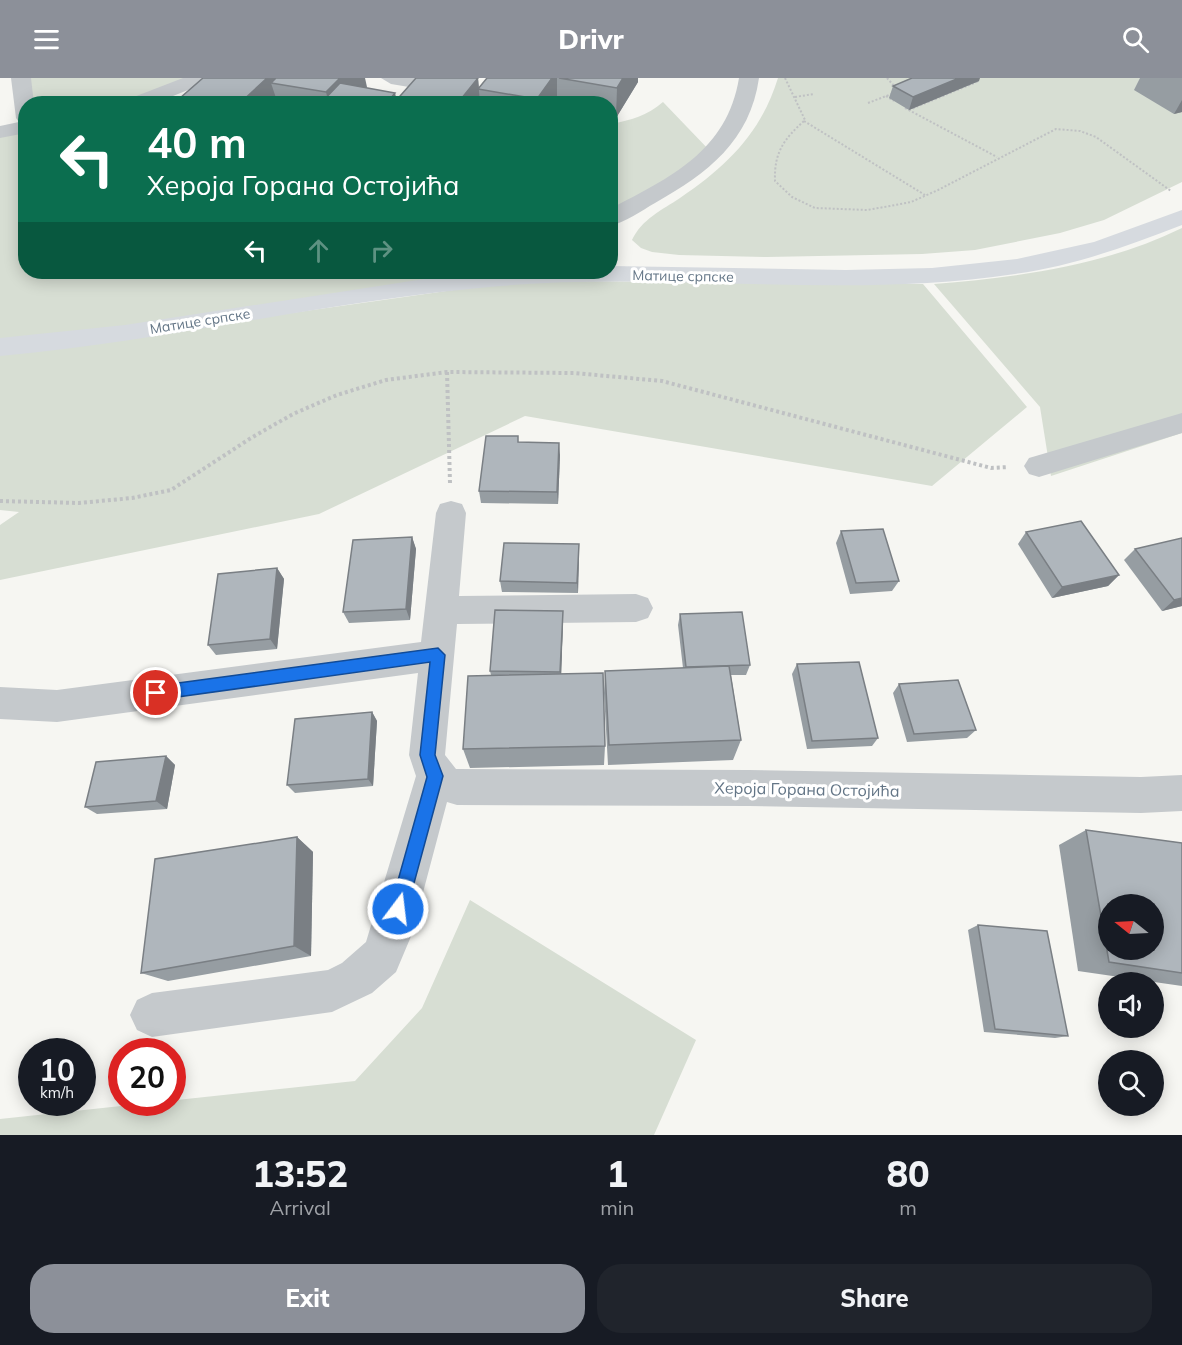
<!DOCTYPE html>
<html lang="en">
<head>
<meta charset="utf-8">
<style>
	:root { --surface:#171b24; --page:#20242c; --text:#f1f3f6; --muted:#9ea1a6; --accent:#8c9099 }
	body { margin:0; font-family:Mulish,sans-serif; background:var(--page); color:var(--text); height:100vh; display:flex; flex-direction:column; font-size:22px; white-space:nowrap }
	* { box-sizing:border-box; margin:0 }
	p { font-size:20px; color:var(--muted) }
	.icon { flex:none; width:33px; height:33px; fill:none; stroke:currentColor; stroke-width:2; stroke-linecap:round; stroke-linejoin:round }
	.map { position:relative; height:1057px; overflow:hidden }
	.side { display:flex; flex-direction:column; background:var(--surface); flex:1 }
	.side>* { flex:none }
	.guide { position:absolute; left:18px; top:18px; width:600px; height:183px; border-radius:24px; box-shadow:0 3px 15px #0003; background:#0b6e4f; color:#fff; overflow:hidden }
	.needle { width:39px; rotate:288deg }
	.controls { position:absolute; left:1098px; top:816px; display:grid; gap:12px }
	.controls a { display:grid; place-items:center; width:66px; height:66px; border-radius:50%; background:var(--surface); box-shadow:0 3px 15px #0003; font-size:30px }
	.speed { position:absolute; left:18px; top:960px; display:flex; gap:12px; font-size:30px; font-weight:700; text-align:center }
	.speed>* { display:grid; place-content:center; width:78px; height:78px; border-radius:50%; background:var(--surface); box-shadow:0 3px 15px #0003; line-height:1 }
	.speed small { font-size:15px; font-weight:400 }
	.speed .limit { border:9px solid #d22; background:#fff; color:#111 }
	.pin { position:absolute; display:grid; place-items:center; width:51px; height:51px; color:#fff; margin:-26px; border:3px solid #fff; border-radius:50%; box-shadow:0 2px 6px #0007 }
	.me { position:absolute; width:66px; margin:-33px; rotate:15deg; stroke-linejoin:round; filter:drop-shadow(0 0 4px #0008) }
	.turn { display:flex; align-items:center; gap:21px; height:126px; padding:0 30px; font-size:27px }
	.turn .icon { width:78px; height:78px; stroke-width:2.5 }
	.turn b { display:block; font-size:42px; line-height:51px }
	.lanes { display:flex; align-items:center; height:57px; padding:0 30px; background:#0003; justify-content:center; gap:30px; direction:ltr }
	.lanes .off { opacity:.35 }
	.eta { display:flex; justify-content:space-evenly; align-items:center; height:102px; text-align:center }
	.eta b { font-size:36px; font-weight:800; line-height:42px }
	.button { display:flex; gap:12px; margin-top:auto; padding:12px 30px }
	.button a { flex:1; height:69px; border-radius:24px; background:var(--accent); color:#fff; font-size:24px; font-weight:800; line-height:69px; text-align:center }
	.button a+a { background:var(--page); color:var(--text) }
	header { display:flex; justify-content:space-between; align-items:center; height:78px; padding:0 30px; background:var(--accent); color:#fff; font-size:27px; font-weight:800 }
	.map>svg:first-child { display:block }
</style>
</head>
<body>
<header><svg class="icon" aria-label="menu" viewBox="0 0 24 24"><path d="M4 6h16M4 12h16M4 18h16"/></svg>Drivr<svg class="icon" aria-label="search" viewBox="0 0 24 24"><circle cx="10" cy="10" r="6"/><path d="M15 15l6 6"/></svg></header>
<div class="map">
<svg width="1182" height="1057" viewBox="0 0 1182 1057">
	<rect width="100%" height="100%" fill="#f6f6f2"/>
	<g fill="#d7ded3">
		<polygon points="26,0 196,0 151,18 156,26 30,25"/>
		<path d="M778,0H1182V104L1104,142L1060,155L975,172L922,176L767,179L679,177L652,174L641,170L632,162C642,141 662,132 680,120C727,88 761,55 778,0Z"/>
		<path d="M663,24L711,74L611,136V46C631,42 647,38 663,24Z"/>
		<polygon points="25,45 26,194 465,194 444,201 145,246 0,262 0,50"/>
		<path d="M1182,150V355L1051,398L1040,329L934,206C1019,199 1104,188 1182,150Z"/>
		<polygon points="564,203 923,206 1027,329 932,408 525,338 319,436 0,502 0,447 19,434 0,432 0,276 496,206"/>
		<polygon points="470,822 696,962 654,1057 0,1057 0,1041 355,1003 422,930"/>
	</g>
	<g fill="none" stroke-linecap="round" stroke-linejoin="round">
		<g stroke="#bfc1c3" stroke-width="2" stroke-dasharray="2 2" stroke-linecap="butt">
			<path d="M785,0L805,42C784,61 774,74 775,103L792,119L815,130L867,132L890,128L911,124L938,112L1056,51L1080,53L1096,59L1171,113"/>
			<polyline points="887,0 896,10"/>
			<polyline points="886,18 894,23"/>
			<polyline points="795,19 814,16"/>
			<polyline points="868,25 894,15"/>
			<polyline points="905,30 997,79"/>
			<polyline points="909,32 979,3 974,0"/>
			<polyline points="804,43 925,117"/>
		</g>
		<g stroke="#bfc1c3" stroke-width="4" stroke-dasharray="3 3" stroke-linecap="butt">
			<polyline points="447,294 450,405"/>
			<polyline points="0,423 79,425 132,420 171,412 251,360 293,336 337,317 386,302 447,294 574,295 662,303 991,390 1008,389"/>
		</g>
		<g fill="#c5c9cc" fill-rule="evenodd">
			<polygon points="11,0 31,0 34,26 26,26 26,55 0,60 0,48 19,44 16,40"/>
			<polygon points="183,0 211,0 208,4 153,26 123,26 126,22"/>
			<polygon points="381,0 427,0 464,7 467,11 464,15 457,17 391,6"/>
			<path d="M739,0H759C750,63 708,95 655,125C641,133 626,144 610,148V131C671,99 727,73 739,0Z"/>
			<polygon points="1182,335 1182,355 1039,399 1029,396 1024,388 1029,380"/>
			<polygon points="451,423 462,426 466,435 459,518 636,516 648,520 653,530 648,540 636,544 457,546 445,677 456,691 749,692 1141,699 1182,697 1182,733 1141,735 749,728 457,727 447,724 412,856 396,894 372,915 332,934 152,959 137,952 130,937 137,922 152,915 328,892 342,885 366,864 416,698 409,677 418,595 57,644 0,641 0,609 57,612 421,564 436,435 440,426"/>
		</g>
		<path fill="#d6dadf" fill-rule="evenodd" d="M1182,132V147C1128,168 1073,188 1015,196C844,222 671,193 500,208C332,222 168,263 0,278V260L125,247L437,199L488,194H610V188L846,192L932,190L1017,181L1094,164Z"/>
	</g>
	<g fill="#969da2">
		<polygon points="203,0 367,9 366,10 395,15 396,22 478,0 479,10 487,0 638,0 638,4 616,40 610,39 610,26 558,26 557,23 556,26 182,26 180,20"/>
		<polygon points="1140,0 1182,0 1182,34 1174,36 1134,12"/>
		<polygon points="979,3 909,32 889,20 893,8"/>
		<polygon points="519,364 560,377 558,426 481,425 479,413"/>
		<polygon points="841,453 899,503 892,513 850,516 836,465"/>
		<polygon points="1026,454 1119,497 1108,508 1052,520 1018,466"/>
		<polygon points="412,459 416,471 410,542 349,545 343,534"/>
		<polygon points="579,466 578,515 502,514 500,503"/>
		<polygon points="1135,471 1182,528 1162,533 1124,482"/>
		<polygon points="277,490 284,501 277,571 216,577 208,567"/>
		<polygon points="563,533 563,543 561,596 605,668 604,687 470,690 463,671 491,597 490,593"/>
		<polygon points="680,536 750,587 746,597 731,597 741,662 733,682 608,687 604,615 605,593 683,590 678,547"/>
		<polygon points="797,586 878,660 872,668 807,671 792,596"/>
		<polygon points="899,606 976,652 967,660 907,664 893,615"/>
		<polygon points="372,634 377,643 373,708 295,715 287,707"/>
		<polygon points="166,678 175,687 167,731 97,736 85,729"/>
		<polygon points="1086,752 1182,765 1182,908 1078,893 1059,767"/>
		<polygon points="297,759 313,774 311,878 168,903 141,895"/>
		<polygon points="978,847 1068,958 1055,960 984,954 968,852"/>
	</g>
	<g fill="#7a7f84">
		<polygon points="267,0 276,0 271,5 278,26 239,26"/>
		<polygon points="340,0 365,0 367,9 351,26 329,26 326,14"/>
		<polygon points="478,0 480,26 457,26"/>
		<polygon points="552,0 557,0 557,23 556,26 537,26 537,21"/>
		<polygon points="623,0 638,0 638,4 616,40 617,10"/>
		<polygon points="959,0 980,0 979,3 909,32 913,19"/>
		<polygon points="395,15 397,26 386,26"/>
		<polygon points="1182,22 1182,34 1174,36"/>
		<polygon points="559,365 560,377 558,426 557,414"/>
		<polygon points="412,459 416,471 410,542 406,531"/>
		<polygon points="579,466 579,477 578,515 577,505"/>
		<polygon points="277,490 284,501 277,571 270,561"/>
		<polygon points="1119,497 1108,508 1052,520 1062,509"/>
		<polygon points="1182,520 1182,528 1162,533 1174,522"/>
		<polygon points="563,533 563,543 561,604 560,594"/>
		<polygon points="372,634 377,643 373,708 368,701"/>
		<polygon points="166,678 175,687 167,731 156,723"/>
		<polygon points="297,759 313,774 311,878 294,868"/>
	</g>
	<g fill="#afb6bc" stroke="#7a7f84" stroke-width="1.5" fill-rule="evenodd">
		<polygon points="203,0 267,0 239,26 211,26 180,20"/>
		<polygon points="276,0 340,0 326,14 271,5"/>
		<polygon points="416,0 478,0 457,26 393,26"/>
		<polygon points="487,0 552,0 537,21 478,11"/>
		<polygon points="559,0 623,0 617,10"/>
		<polygon points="912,0 959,0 913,19 893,8"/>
		<polygon points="340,5 395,15 386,26 320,26"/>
		<polygon points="486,358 518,358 518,364 559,365 557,414 479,413"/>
		<polygon points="1081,443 1119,497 1062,509 1026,454"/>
		<polygon points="883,451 899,503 856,505 841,453"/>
		<polygon points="412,459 406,531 343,534 353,462"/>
		<polygon points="1182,460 1182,520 1174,522 1135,471"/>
		<polygon points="504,465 579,466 577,505 500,503"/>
		<polygon points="277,490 270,561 208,567 218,496"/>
		<polygon points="495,532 563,533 560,594 490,593"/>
		<polygon points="742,534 750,587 686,589 680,536"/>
		<polygon points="859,584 878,660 812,663 797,586"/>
		<polygon points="729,588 741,662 609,667 605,593"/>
		<polygon points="603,595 605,668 463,671 468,598"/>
		<polygon points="958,602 976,652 914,656 899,606"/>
		<polygon points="372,634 368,701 287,707 295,641"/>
		<polygon points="166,678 156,723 85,729 96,684"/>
		<path d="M1086,752L1182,765V895L1109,884ZM1108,826H1154V872H1108Z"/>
		<polygon points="297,759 294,868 141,895 155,781"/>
		<polygon points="978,847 1047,853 1068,958 995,951"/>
	</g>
	<polygon fill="#1a73e8" stroke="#114b97" stroke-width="1.5" points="438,570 445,577 435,677 443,698 407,831 404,837 398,840 392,837 390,831 427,699 420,677 430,584 156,622 148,615 156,608"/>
	<g text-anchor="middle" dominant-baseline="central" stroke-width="6" stroke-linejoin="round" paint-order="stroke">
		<g font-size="14" fill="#637586" stroke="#fff">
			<text transform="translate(683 198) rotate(1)">Матице српске</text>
			<text transform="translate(200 243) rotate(-9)">Матице српске</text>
		</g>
		<g font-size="16" fill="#637586" stroke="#fff">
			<text transform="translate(807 711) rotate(1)">Хероја Горана Остојића</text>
		</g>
	</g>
</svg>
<div class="controls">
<a><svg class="needle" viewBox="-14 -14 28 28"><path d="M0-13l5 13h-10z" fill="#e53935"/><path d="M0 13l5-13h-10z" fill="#9ea1a6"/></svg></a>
<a><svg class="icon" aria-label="sound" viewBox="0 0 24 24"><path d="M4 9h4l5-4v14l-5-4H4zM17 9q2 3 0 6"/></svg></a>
<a><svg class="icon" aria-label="search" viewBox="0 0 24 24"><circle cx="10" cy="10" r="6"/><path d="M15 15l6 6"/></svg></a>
</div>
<div class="speed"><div>10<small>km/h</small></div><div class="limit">20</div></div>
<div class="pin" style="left:156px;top:615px;background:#d93025"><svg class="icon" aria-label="arrive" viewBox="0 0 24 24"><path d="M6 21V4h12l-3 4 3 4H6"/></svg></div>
<svg class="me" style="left:398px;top:831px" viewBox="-20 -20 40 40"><circle r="17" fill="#1a73e8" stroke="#fff" stroke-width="3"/><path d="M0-11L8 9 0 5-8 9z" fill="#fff"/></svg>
<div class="guide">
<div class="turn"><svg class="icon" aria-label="left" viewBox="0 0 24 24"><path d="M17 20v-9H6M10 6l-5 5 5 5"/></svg><div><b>40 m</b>Хероја Горана Остојића</div></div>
<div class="lanes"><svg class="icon" aria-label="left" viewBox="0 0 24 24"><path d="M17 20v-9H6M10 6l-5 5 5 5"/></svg><svg class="icon off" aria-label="ahead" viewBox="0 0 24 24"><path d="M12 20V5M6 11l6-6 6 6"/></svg><svg class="icon off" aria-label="right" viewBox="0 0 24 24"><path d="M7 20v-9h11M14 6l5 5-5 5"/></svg></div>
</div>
</div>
<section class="side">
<div class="eta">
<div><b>13:52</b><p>Arrival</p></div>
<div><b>1</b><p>min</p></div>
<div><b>80</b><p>m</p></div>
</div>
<div class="button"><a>Exit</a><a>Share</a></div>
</section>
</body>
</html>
